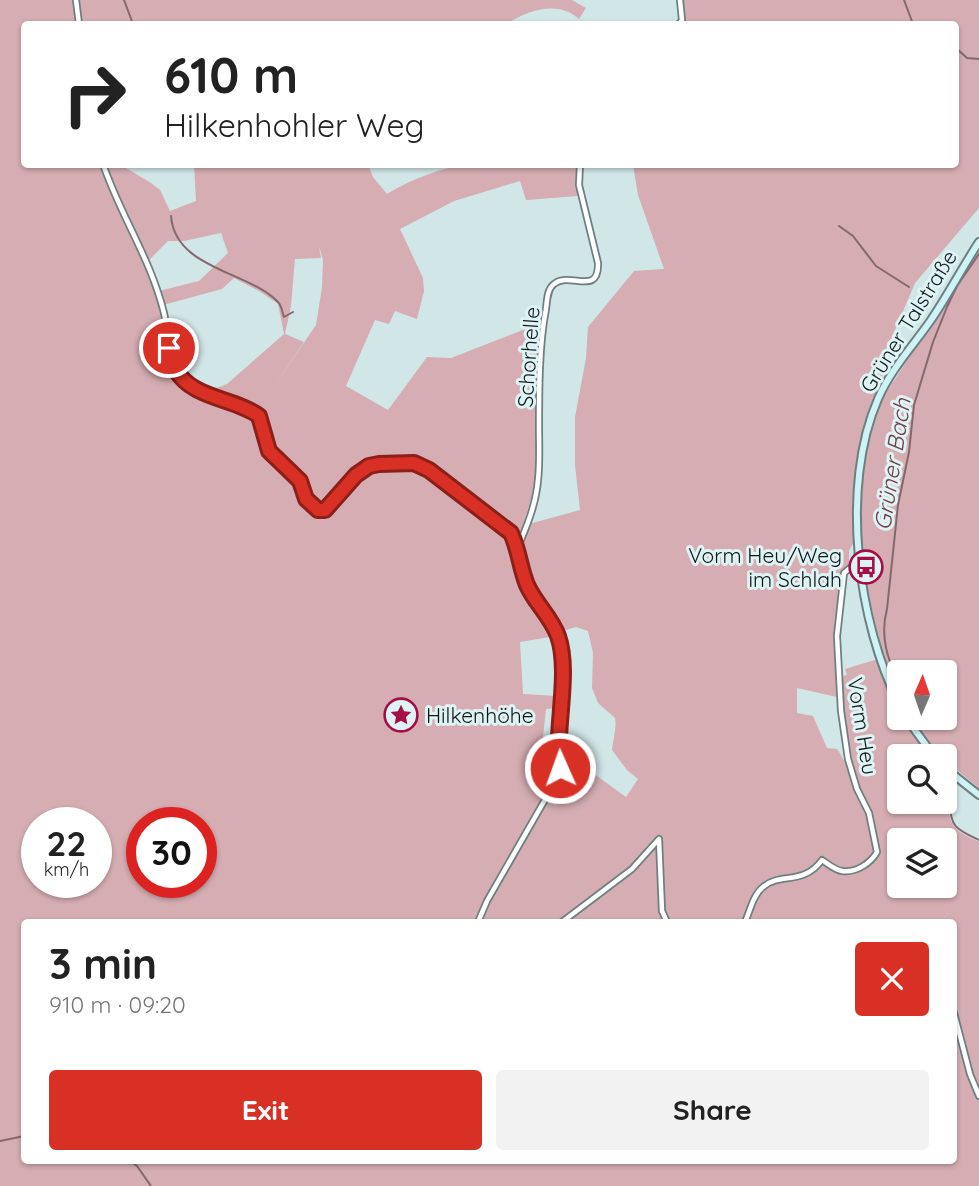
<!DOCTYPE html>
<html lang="en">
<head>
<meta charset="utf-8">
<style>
	:root { --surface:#fff; --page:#f2f2f2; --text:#222; --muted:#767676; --accent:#d93025 }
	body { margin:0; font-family:Quicksand,sans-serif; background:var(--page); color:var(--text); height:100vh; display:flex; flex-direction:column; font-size:26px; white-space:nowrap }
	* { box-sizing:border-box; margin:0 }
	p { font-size:23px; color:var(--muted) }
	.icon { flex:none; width:38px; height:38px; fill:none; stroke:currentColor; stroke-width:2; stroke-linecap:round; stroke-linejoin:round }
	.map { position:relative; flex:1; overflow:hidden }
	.side { position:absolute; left:21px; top:919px; width:936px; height:245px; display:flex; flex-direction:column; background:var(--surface); border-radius:7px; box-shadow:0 2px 5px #0004 }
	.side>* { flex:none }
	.banner { position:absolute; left:21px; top:21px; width:938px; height:147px; border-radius:7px; box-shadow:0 2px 5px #0004; background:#fff; color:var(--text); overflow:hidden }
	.needle { width:46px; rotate:2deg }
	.tools { position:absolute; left:887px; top:660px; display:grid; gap:14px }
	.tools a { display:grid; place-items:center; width:70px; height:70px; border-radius:7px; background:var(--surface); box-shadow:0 2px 5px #0004; font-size:35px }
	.speed { position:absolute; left:21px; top:807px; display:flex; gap:14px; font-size:35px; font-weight:700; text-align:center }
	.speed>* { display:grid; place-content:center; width:91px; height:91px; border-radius:50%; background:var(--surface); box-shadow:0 2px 5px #0004; line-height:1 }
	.speed small { font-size:18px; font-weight:400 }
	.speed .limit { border:10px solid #d22; background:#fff; color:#111 }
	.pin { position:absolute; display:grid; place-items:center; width:60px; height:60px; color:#fff; margin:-30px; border:4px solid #fff; border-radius:50%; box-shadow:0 2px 7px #0007 }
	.me { position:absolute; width:77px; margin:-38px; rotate:358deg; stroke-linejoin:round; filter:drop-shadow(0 0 5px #0008) }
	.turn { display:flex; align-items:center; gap:24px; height:147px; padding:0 28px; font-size:32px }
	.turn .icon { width:91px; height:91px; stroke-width:2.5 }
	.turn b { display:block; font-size:49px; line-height:60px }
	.round { display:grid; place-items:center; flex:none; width:74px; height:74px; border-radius:7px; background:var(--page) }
	.head { display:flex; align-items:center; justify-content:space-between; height:119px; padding:0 28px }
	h1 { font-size:42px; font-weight:700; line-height:52px }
	.action { display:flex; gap:14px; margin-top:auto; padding:14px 28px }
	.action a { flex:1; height:80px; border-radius:7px; background:var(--accent); color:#fff; font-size:28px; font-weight:700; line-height:80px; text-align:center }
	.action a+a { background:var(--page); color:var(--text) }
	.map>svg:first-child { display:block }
</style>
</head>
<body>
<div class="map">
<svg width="979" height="1186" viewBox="0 0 979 1186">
	<rect width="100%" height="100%" fill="#d1e6e7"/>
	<g fill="#d5adb2" fill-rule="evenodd">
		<path d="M0,0H75L77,24H24V164L102,165C115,203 138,236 151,274C157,291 163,308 166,326C168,340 168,355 174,368C180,380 192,386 203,393L227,384L284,334L278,304L259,291L234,278L222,289L163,305L159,291L199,281L228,253L221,233L184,241H168L148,261L111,185L104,165H121L151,183L160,190L170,211L196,201L194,165H368L373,177L387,194C411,179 441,168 469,164L579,165L578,196L526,200L520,181L454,201L400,229L423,278L424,291L417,319L395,311L389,324L375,320L346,386L388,410L427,357L451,358L543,322L535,485L518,543L512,531L503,523L430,470L420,464L418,466L468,501L510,535L526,586L556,636L520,642L523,694L557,696L556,708L546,709L542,746L572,768L579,763L626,797L638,779L627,770L612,750C613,739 617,728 615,718L598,703L592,688L593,653L588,631L576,627L559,632C547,606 520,582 521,551C522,542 527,532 529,524L580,510L575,465V417L586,358L588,327L634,271L664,269L638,195L633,165L956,164V24H681L683,19L678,0H979V208L915,283L881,363L883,380L869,414L854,480V542L849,551V565L843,570L835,637L837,697L797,688V713L813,716L827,748L837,749C848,763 877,834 875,851C874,862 853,868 844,870L821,858L813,870L762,885L754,897L744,922H668L661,893V911L666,922H565L587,905L585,904L560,922H24V1160H776L780,1164L777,1160H954V1015L969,1074L979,1098V1186H0ZM319,246L323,260L322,287L316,325L265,400L304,342L285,334L291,306L295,259L321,258ZM37,822H96V882H37ZM142,822H201V882H142Z"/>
		<path d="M78,0H572L586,8L579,19C558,0 528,10 507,24H80Z"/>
		<path d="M979,250V788L945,760V756H940L910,718H945V672H900L899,696C862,603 844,495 882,399Z"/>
		<path d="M878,659L900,718L920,744L921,756H900V802L945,800L948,802C949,829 957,831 979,842V1094L971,1074L954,1011V922H746C751,912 755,893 765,887C784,874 806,885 822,863C841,875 866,874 879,852L870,812L858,788L848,754L840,697L841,676L847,675L845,669ZM900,840H945V886H900Z"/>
	</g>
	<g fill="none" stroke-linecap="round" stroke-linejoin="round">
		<g stroke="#83696e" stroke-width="2">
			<polyline points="124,0 133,24"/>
			<polyline points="904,0 913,24"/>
			<polyline points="956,48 967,58 979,59"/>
			<path d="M171,216C175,269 248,271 278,302C282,306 282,312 284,317L293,312"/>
			<polyline points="839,226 853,236 876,266 909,287"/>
			<path d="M900,688C889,661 879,638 887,609L898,505L909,452L914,405L933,342L947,307L957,286L979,254"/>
			<polyline points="917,718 921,723 920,729"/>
			<polyline points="921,746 923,756"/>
			<path d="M945,799L950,803C950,828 958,830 979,840"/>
			<polyline points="0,1141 24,1136"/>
			<polyline points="128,1160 137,1166 151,1186"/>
		</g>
		<defs>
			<g id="street">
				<polyline points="76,0 79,24"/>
				<polyline points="679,24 682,20 680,0"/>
				<path d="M103,164C121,217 150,257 164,313C169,336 167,365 187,382C207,400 238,401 259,416L269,451L300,481L306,499L318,510H325L356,475L369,466L379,464L414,463L429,470L511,533L518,548L522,570L528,587L553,624L562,653L559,738C565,754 560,769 554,784L487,901L478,922"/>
				<path d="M518,547C527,526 536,504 538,480C540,463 539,444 539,427C539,391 539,344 546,309C547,301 547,289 554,284C570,271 599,297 598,263L579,185L580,164"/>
				<polyline points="562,922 632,869 659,839 662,911 667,922"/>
				<path d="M745,922C750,911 753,895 763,887C780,872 803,886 822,860C828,864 835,870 842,871C856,873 871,863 877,852L869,813L857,789L848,759L841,711L837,636L844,573L850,568L860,564"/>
				<polyline points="954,1013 970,1074 979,1096"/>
			</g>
			<g id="secondary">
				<path d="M900,706C857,622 840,486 878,399C891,369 913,346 931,320C948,295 962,268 979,242"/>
				<polyline points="906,718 934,756"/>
				<polyline points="945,768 979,795"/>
			</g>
		</defs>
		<use href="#street" stroke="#6d8081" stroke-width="8"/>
		<use href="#secondary" stroke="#6d8081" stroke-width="10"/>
		<use href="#street" stroke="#fff" stroke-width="4.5"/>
		<use href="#secondary" stroke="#cff2f5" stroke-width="6"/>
	</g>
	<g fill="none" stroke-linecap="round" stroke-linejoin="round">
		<defs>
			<path id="route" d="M169,348C171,355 173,364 176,370C192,399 235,398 259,416L269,451L300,481L306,499L318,510H325L356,475L369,466L379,464L414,463L429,470L511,533C519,550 520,568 527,585C535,603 551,617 558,636C568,664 560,708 559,738L562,747L560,768"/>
		</defs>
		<use href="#route" stroke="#8d1f18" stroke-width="18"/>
		<use href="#route" stroke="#d93025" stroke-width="12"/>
	</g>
	<defs>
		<symbol id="bus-ring" viewBox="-11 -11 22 22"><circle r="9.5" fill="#def3f4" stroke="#a50e44" stroke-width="1.5"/><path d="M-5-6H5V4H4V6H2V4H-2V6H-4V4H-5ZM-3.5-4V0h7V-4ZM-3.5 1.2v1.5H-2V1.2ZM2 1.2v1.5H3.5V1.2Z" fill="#a50e44"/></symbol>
		<symbol id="sight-ring" viewBox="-11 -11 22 22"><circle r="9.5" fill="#def3f4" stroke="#a50e44" stroke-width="1.5"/><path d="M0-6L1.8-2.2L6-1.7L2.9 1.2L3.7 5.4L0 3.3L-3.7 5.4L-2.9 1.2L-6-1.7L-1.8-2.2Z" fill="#a50e44"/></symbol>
	</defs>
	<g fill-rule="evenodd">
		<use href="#bus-ring" x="847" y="548" width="38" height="38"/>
		<use href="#sight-ring" x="382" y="696" width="38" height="38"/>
	</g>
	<g text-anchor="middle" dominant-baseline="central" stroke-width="6" stroke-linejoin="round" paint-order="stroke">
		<g font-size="21" fill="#111819" stroke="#def3f4">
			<text transform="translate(908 321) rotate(-58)">Grüner Talstraße</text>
			<text transform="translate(528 357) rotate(-86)">Schorhelle</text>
			<text transform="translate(863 726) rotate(81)">Vorm Heu</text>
		</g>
		<g font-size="21" fill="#111819" stroke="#def3f4" text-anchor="end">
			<text x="842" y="555">Vorm Heu/Weg<tspan x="842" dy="24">im Schlah</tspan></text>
			<text x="426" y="715" text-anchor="start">Hilkenhöhe</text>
		</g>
		<g font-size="23" font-style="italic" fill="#743c46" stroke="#def3f4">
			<text transform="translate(892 464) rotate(-81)">Grüner Bach</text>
		</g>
	</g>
</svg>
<div class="tools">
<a><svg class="needle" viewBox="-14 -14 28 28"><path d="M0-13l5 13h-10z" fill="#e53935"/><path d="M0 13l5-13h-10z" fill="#767676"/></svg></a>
<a><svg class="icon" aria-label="search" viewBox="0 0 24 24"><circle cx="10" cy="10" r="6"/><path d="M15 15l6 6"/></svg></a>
<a><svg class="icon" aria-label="layers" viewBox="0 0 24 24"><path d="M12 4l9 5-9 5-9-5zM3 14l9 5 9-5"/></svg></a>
</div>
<div class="speed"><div>22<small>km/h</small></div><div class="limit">30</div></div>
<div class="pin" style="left:169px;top:348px;background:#d93025"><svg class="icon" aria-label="arrive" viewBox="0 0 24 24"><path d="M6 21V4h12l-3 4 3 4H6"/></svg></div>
<svg class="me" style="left:560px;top:768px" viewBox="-20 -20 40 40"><circle r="17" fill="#d93025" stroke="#fff" stroke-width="3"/><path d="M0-11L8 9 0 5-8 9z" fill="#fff"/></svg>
<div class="banner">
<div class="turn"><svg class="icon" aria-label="right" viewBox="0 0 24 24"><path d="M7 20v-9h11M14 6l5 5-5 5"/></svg><div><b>610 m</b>Hilkenhohler Weg</div></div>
</div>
<section class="side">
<div class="head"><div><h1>3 min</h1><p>910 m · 09:20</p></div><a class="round" style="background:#d93025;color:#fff"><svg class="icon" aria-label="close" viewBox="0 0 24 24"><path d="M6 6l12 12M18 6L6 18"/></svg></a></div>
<div class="action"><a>Exit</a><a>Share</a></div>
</section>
</div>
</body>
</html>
